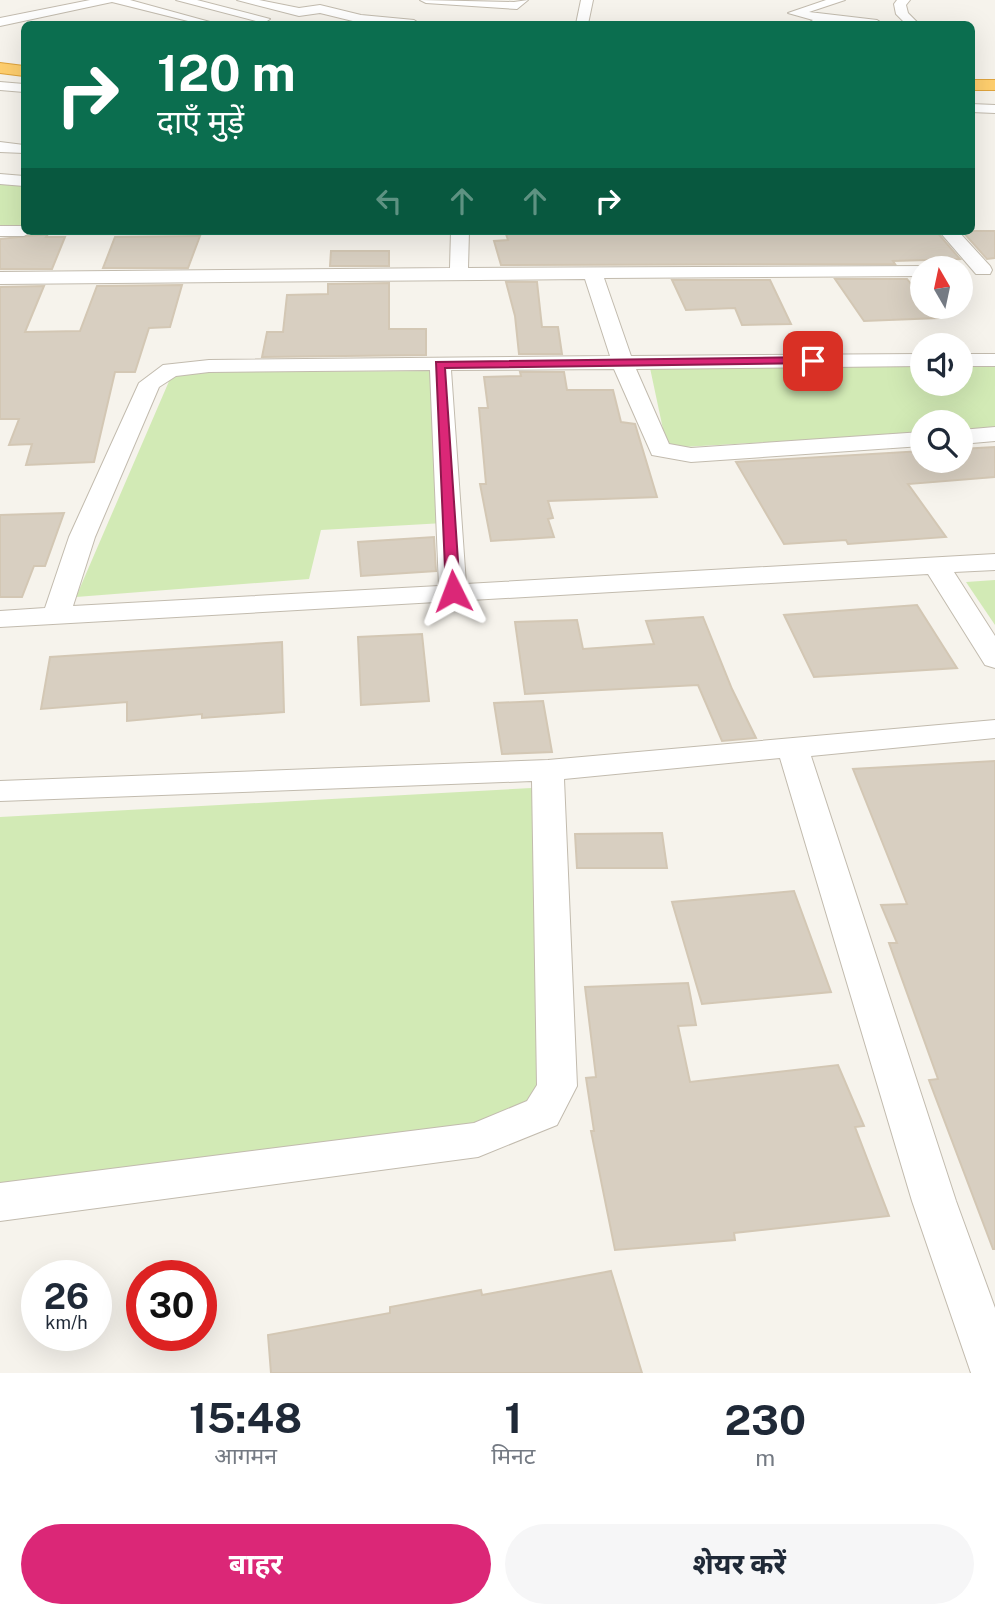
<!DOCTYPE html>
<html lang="hi">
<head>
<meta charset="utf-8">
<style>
	:root { --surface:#fff; --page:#f6f6f7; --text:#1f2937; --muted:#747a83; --accent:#db2777 }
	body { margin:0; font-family:"Public Sans","Noto Sans Devanagari",sans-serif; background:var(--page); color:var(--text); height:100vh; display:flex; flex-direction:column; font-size:26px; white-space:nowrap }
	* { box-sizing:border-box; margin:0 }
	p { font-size:23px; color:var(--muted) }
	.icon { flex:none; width:38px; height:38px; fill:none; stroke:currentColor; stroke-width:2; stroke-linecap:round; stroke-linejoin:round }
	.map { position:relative; height:1373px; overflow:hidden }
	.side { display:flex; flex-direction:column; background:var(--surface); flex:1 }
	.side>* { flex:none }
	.top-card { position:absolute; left:21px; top:21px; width:954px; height:214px; border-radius:10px; box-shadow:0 7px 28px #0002; background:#0b6e4f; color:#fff; overflow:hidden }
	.needle { width:46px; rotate:351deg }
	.tools { position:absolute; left:910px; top:256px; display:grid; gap:14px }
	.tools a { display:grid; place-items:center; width:63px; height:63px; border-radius:50%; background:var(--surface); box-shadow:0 7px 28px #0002; font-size:35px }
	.speed { position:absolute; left:21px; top:1260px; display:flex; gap:14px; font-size:35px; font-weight:700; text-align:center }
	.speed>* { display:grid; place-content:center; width:91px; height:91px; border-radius:50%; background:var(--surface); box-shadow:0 7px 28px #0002; line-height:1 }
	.speed small { font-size:18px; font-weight:400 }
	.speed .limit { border:10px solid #d22; background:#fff; color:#111 }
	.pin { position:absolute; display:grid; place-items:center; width:60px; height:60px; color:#fff; margin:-30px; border-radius:14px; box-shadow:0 4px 10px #0006 }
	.me { position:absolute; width:77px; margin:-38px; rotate:357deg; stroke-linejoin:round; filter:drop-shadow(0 0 5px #0008) }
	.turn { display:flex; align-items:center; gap:24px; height:147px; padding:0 21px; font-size:32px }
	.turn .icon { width:91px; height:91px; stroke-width:2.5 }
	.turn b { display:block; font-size:49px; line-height:60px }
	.lanes { display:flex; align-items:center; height:66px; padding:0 21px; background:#0003; justify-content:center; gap:35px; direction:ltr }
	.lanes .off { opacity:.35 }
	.eta { display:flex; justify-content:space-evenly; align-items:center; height:119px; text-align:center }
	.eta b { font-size:42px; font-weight:700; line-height:49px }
	.primary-button { display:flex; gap:14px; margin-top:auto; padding:14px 21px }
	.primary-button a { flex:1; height:80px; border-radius:42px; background:var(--accent); color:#fff; font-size:28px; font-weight:700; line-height:80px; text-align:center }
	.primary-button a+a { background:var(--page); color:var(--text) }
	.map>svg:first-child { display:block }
</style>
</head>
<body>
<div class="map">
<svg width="995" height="1373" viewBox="0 0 995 1373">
	<rect width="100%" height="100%" fill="#f6f3ec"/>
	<g fill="#d2eab5">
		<polygon points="0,182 24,184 24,226 0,227"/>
		<polygon points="922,366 922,383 961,383 961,366 995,366 995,428 961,430 961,422 922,422 922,433 667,448 650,368"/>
		<polygon points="443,371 444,523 321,530 309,579 76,597 173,372"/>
		<polygon points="995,580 995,625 966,582"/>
		<polygon points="550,787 547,1125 0,1187 0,817"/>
	</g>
	<g fill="#d8cfc1" stroke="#d3c7b4" stroke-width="2">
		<polygon points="505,231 936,231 960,259 893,261 895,264 501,265 494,241 508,240"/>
		<polygon points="962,231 995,231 995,258 987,259"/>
		<polygon points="48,234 46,237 65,237 52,269 0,269 0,239"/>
		<polygon points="200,236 188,268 103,268 115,237"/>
		<polygon points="331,251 389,251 389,266 330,266"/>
		<polygon points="835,279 907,279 922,298 922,306 929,306 938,318 864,321"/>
		<polygon points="672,280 770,280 791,324 742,325 735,308 686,310"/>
		<polygon points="506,282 537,282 542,327 558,327 562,354 519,354 515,316"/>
		<polygon points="389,283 389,329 426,329 426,355 262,357 267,332 283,332 287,295 328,294 328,284"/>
		<polygon points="182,285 170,327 149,328 135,372 115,372 94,462 26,465 32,444 9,445 19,419 0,419 0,287 44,286 25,332 80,331 97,286"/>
		<polygon points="520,372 564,372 567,390 613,390 621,422 635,424 657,497 548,501 553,518 548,519 554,537 491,541 480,484 486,484 479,408 488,408 484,377 521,376"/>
		<polygon points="995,447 995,477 908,484 946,537 848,544 846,540 784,544 736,462 922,451 922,460 961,460 961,449"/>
		<polygon points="64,513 45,566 34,566 22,597 0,597 0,515"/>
		<polygon points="434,537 436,571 361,576 358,542"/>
		<polygon points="917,605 957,668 814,677 784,615"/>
		<polygon points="703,617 732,689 756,738 722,741 698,685 525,694 515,622 577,620 583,649 654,644 646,621"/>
		<polygon points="422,634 429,701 361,705 358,637"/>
		<polygon points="282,642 284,712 202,718 202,714 127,721 127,702 41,709 50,657"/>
		<polygon points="543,701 552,752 502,754 494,703"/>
		<polygon points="995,761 995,1249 993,1249 929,1080 938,1079 889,943 897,943 881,905 907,904 853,769"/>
		<polygon points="662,833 667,868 577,868 575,834"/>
		<polygon points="794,891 831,992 702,1004 672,902"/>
		<polygon points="688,983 696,1025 678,1026 690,1082 838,1065 864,1126 855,1127 889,1216 734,1233 735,1240 615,1250 591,1131 594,1131 586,1078 596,1077 585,987"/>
		<polygon points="611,1271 642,1373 271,1373 268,1335 390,1313 390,1307 481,1290 482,1295"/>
	</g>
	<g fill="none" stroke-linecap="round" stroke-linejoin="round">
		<defs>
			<g id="street">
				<polygon points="90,0 130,0 210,22 200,24 112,2 0,26 0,18"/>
				<polygon points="176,0 197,0 270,19 264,23"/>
				<polygon points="237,0 259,0 299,8 320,5 361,15 414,20 420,24 361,23 320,13 299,16"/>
				<polygon points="420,0 514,2 528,0 517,9 426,3"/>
				<polygon points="581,0 593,0 588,24 576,24"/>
				<polygon points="826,0 845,0 809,12 877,20 883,24 807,24 813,20 788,13"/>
				<polygon points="897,0 910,0 906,5 908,13 919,24 906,24 896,14 894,4"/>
				<polygon points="0,82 24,84 24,92 0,90"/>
				<polygon points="971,104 995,105 995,113 971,112"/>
				<polygon points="0,142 24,145 24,153 0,152"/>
				<polygon points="0,174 24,176 24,186 0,184"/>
				<polygon points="0,226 24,226 24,231 33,231 24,236 0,236"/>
				<path d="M451,231H469L468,268L929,266L922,268V276L604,278L631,356L922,354V366L636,369L669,444L691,448L922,432V446L691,462L652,455L614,369L451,370L466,584L995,554V570L954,572L995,636V668L985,665L928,574L0,627V611L45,608L69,537L139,383L163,365L209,360L610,356L585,279L0,284V272L450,268ZM430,370L439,586L73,606L95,537L159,387L176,376L209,372Z"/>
				<polygon points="939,231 958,231 990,266 992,270 990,274 976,274"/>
				<rect x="961" y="354" width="34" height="12"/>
				<polygon points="995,427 995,441 961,444 961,430"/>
				<polygon points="995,720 995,738 811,756 956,1201 995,1308 995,1373 971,1373 912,1201 780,758 564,779 577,1086 557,1125 478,1157 0,1221 0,1183 474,1123 527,1101 537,1085 532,781 0,801 0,781 548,760"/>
			</g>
			<g id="highway">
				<polygon points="0,63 24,66 24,76 0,73"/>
				<rect x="971" y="80" width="24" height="10"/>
			</g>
		</defs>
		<use href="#street" stroke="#c2bbae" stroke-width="2"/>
		<use href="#highway" stroke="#e0a43c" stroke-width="2"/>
		<use href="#street" fill="#fff" fill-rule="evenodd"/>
		<use href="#highway" fill="#ffcf6e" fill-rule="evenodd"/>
	</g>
	<polygon fill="#db2777" stroke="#8e194d" stroke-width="2" points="813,357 817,358 817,363 445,368 460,591 453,595 446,591 436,362"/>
</svg>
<div class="tools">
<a><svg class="needle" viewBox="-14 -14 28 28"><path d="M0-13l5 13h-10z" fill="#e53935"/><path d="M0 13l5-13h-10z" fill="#747a83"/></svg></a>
<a><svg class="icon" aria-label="sound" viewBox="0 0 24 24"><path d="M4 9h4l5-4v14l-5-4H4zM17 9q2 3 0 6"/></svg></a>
<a><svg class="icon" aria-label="search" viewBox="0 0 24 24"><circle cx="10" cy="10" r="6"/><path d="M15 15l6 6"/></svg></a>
</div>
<div class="speed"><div>26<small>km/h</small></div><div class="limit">30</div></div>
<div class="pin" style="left:813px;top:361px;background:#d93025"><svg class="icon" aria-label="arrive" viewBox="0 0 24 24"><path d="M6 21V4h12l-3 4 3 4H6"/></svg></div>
<svg class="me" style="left:453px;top:591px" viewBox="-20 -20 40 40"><path d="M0-17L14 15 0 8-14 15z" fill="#db2777" stroke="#fff" stroke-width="4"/></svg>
<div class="top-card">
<div class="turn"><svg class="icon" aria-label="right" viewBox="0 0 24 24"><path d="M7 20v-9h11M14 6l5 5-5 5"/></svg><div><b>120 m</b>दाएँ मुड़ें</div></div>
<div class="lanes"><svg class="icon off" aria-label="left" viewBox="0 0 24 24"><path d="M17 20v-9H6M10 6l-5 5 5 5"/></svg><svg class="icon off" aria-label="ahead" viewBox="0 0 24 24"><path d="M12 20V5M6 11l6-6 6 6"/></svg><svg class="icon off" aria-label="ahead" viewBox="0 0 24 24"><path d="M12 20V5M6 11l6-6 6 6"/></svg><svg class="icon" aria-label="right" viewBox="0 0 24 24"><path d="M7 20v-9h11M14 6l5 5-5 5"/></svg></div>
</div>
</div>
<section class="side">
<div class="eta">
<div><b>15:48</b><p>आगमन</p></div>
<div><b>1</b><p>मिनट</p></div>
<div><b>230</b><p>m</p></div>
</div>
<div class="primary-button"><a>बाहर</a><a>शेयर करें</a></div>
</section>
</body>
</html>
